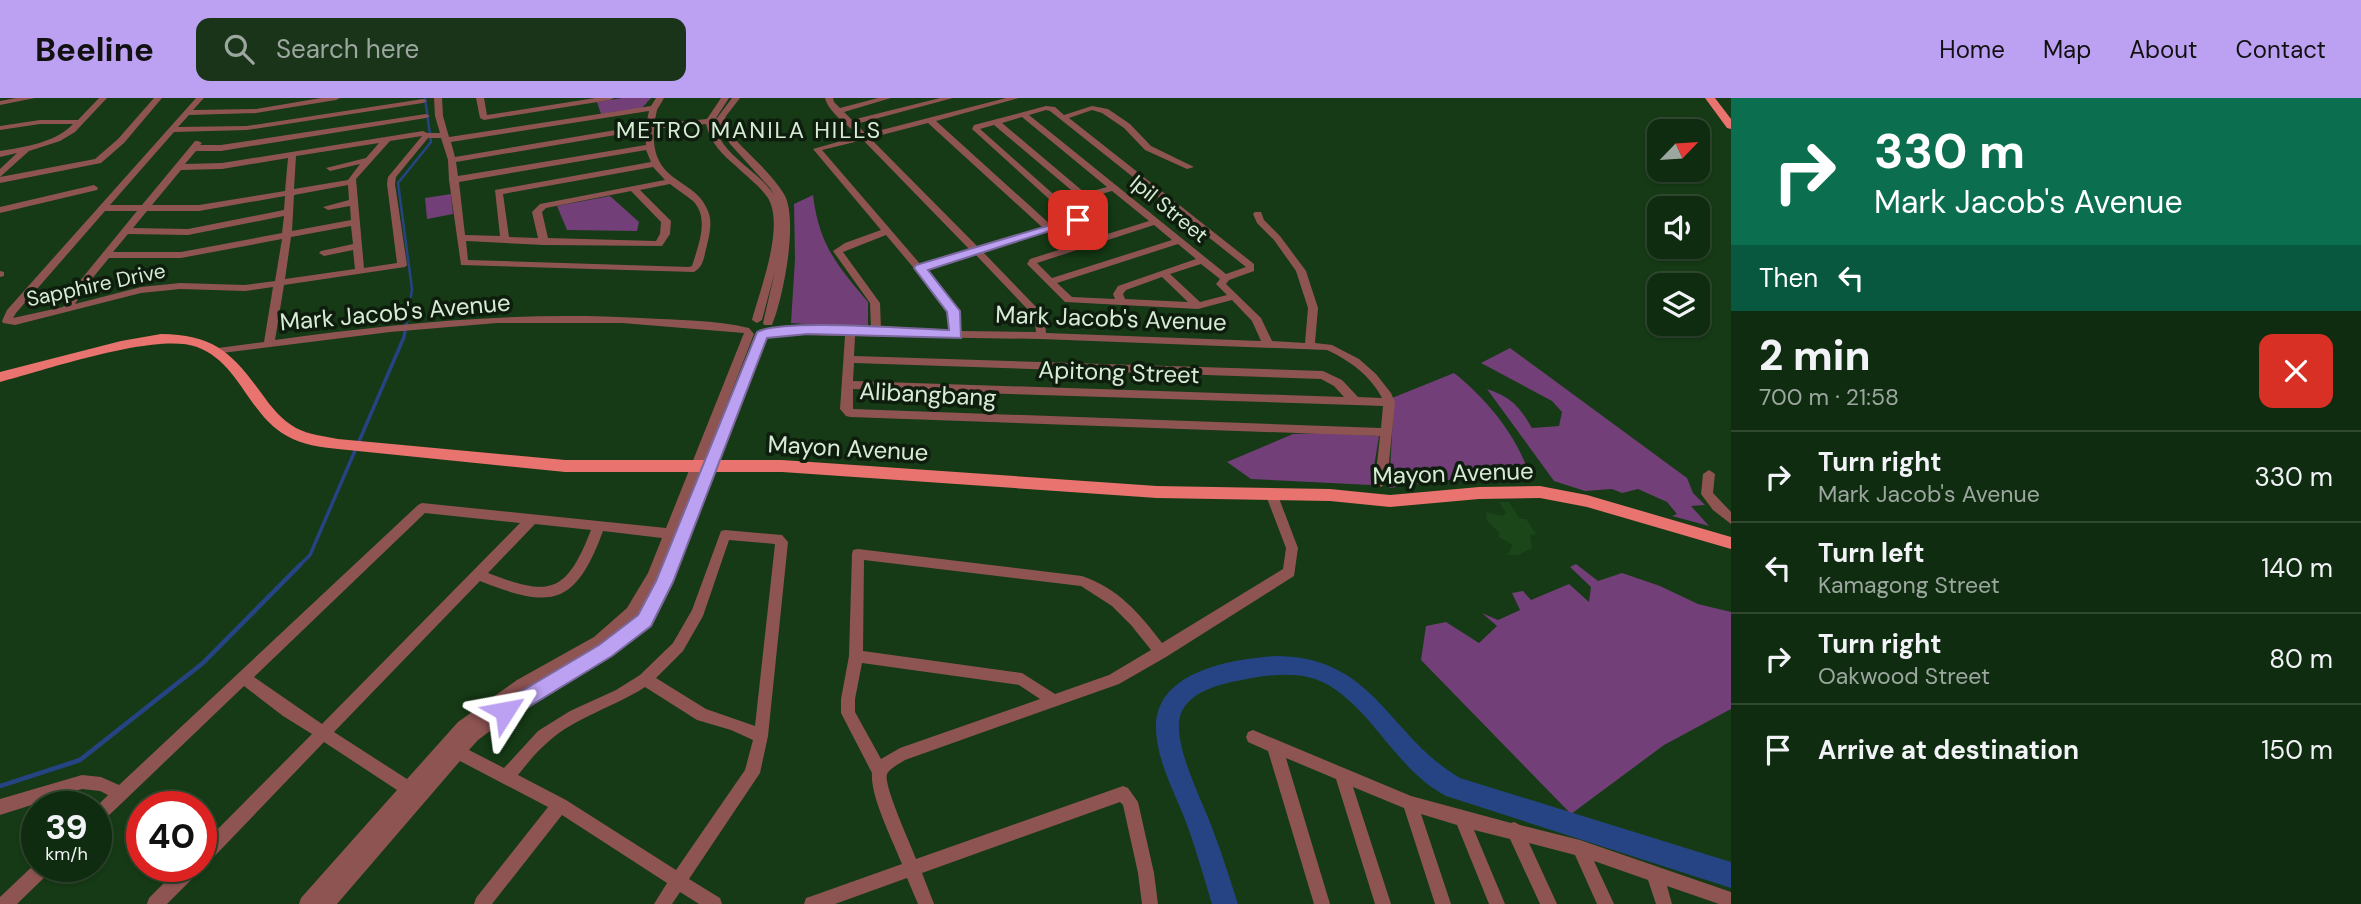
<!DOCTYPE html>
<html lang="en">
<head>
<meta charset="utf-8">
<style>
	:root { --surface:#102c10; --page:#193419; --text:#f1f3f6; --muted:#9ca79f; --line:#304830; --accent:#bca0f2 }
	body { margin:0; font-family:"DM Sans",sans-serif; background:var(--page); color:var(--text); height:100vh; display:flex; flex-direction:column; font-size:26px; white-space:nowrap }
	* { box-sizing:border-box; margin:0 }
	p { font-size:23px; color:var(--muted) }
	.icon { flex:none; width:38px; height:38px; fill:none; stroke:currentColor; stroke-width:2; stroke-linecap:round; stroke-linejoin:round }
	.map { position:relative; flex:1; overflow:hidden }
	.panel { display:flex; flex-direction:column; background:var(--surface); width:630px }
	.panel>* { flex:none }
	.hud { background:#0b6e4f; color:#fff; overflow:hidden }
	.needle { width:46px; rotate:65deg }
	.tools { position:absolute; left:1647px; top:21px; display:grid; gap:14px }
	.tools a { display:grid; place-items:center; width:63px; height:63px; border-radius:14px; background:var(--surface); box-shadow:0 2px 5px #0004,0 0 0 2px var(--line); font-size:35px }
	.speed { position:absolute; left:21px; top:693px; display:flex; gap:14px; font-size:35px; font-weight:700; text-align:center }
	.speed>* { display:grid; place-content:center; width:91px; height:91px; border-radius:50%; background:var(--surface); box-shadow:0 2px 5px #0004,0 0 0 2px var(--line); line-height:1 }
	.speed small { font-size:18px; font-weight:400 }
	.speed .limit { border:10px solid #d22; background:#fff; color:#111 }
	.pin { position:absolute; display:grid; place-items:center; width:60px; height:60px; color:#fff; margin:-30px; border-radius:14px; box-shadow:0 4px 10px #0006 }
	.me { position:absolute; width:77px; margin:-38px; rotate:56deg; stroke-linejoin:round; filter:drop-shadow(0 0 5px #0008) }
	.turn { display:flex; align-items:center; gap:24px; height:147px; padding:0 28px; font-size:32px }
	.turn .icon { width:91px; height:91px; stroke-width:2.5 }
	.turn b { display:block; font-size:49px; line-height:60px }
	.then { display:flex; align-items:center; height:66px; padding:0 28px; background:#0003; gap:14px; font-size:26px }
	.round { display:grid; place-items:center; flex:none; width:74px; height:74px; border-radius:14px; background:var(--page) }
	.summary { display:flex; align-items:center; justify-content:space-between; height:119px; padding:0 28px }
	h1 { font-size:42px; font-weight:800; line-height:52px }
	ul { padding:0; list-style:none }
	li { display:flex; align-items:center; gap:21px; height:91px; padding:0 28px; border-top:2px solid var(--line) }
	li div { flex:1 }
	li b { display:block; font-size:26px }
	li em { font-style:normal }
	header { display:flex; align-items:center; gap:42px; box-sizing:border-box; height:98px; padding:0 35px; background:var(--accent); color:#111 }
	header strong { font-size:33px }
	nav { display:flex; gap:38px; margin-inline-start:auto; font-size:24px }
	.search { width:490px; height:63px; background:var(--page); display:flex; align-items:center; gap:18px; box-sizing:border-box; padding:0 24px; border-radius:14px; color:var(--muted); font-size:26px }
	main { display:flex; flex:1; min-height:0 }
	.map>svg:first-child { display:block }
</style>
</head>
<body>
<header>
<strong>Beeline</strong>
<div class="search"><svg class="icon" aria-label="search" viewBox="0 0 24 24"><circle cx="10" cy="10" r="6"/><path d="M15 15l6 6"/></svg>Search here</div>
<nav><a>Home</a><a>Map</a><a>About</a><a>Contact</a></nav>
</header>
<main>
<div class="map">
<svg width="1731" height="806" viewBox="0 0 1731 806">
	<rect width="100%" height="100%" fill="#153a15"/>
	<polygon fill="#1b461a" points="1499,404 1509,404 1520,421 1526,421 1536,436 1530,437 1532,450 1518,457 1507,457 1513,447 1499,439 1499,434 1487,423 1486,414 1502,418 1506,415"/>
	<g fill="#723f78">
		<polygon points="622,0 651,0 642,10 601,16 597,4"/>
		<polygon points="451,96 453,116 427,121 425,100"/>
		<path d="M813,97C819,147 837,167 868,204V231L791,225L795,161L794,106Z"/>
		<polygon points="610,98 639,124 637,133 567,132 557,108"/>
		<path d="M1510,250L1687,380L1693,395L1705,407L1691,408L1709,428L1672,418L1677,416L1667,404L1638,391L1622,395L1612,391L1585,393L1554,383L1487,291C1511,299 1519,308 1532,330L1559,328L1562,314L1552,303L1481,265Z"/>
		<path d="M1454,275C1486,300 1519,340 1530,379L1447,382L1389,390L1393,318L1392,300Z"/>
		<polygon points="1321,335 1379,338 1371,387 1251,381 1227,364 1293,336"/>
		<polygon points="1576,466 1598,483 1622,475 1660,488 1698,506 1731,514 1731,611 1664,647 1571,716 1421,562 1426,528 1446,524 1479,545 1497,528 1482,515 1498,522 1520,512 1512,495 1523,493 1531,502 1569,486 1589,504 1591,489 1570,469"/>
	</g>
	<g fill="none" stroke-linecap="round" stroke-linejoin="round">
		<polyline stroke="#264483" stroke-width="2.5" points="410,205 412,191 398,85 431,44 425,0"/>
		<polyline stroke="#264483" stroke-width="3.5" points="299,468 310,457 404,239 410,204"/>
		<polyline stroke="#264483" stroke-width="4.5" points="0,688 80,662 203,565 300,467"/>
		<path fill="#264483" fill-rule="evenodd" d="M1275,558C1375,558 1387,637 1460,680L1731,764V790L1446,698C1397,672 1376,617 1330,588C1305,572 1270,576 1242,582C1221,586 1193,592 1182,613C1168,641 1205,707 1214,735C1223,758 1230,782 1238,806H1212C1203,777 1195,747 1184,719C1173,691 1155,658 1156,627C1158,572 1234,561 1275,558Z"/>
		<g fill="#8e5452" fill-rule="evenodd">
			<polygon points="16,0 35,0 0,7 0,3"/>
			<path d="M99,0H107L75,34L60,43L29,53L0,79V71L17,55L0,59V53C24,49 55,45 73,26H40L0,32V28L40,22H78Z"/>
			<polygon points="154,0 162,0 124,45 101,65 0,85 0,79 95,61 118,41"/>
			<path d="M196,0H204L193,12L256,11L321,0H340L336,2L256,15L189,17L178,29L247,28L423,1L427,3L423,5L247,32L174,34L110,107H142L195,43H198L202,45L200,47H221L426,16L430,18L426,20L221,53H196L185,66L222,65L423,33L427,35H440L435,18L434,0H442L443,18L449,39L651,8L656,0H664L657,12L654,26L707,21L721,0H729L716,20H717L732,0H740L726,18L723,27C741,51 768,70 784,96C799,121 783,201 772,227H764L763,225L775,173L762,222L757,225L752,222C760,191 785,129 768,100C760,88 747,79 737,69C723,57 710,45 706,26L654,31C650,87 696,79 708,113C713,125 709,139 706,151C704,160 703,169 694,174L461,167L449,82L448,62L441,40H428L396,79L395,86L407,167L405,169L284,187L275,242C397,225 519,213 642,220C677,222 715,222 749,230L754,236L678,432L757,235L764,234V231L768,230L871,231L870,205L833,153L845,145L881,132L813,51L859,38C848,27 829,15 825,0H833L834,4L840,10L878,0H891L844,14L852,22L940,0H953L856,26L866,36L1006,0H1019L936,23L1051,127L1071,121L972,31L974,27L1046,8L1055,9L1064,17L1092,8L1108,11L1130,26L1151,48L1194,69L1187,71L1145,52L1124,30L1102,15L1092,12L1069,20L1254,166V173L1229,182L1226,186L1261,220L1272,243L1305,245L1308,210L1296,173L1274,142L1257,125L1253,116L1255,114H1261L1264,122L1280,138L1306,173L1318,210L1315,245L1332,247L1359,261L1376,276L1391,295L1395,304L1387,384L1381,389L1375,384L1380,338L850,319L846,318L840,311L845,238L765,236L671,484L649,527L611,556L526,606L478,642L469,652L504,670L538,633L570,613L616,592L640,577L673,545L692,512L721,433L725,432L782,437L788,444L768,638L760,675L689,781L720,800L722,806H699L680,794L672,806H654L667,785L562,717L492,806H474L476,800L548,709L460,663L337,806H299L301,800L397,692L324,644L207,766L201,768V748L312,636L283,618L244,588L102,724L96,727V709L108,697L100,693L82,691L0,717V701L82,677L101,679L119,687L418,407L422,405L666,430L744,235L622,225H497L390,234L214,256L213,254L218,250L264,244L273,189L245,193L180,191L141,195L15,227L3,225L2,223L7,212ZM1046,12L1050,13L1246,169L1226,176L1029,17ZM649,13L646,27L455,59L451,44ZM1022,19L1107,89L1085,95L1002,25ZM714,25L731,47L770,90L778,103C762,72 721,60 714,25ZM928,25L1043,130L978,149L870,40ZM994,27L1077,97L1060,102L980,31ZM645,32L646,47L458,78L456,64ZM422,38L388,79L387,86L397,165L364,170L356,81L390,43ZM863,42L970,152L921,167L822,52ZM379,45L366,60L326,70L330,73L360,66L348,82L294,91L296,58ZM646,52L651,64L495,92L500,138L465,137L459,84ZM288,60L285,93L199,107H152L181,72L222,71ZM653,69L665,82L540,106L532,114L538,140L509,139L503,96ZM670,86C677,92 686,97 693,103C710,120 698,148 692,168L689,169L468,162L466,143L544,147L662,148L670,136L671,123L640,92ZM348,87L349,102L323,109L328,112L350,108L351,122L292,133L294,97ZM631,93L661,124L660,136L656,143L548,140L542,114L546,110ZM1112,93L1149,123L1101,138L1065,106ZM285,98L284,112L188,131L133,130L147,113H199ZM105,113H137L79,184L63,209L13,220L16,215ZM284,118L282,135L181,154H113L128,136L188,137ZM1076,125L1093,141L1030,161L1027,166L1065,204L1198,211L1232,202L1252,223L1261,243L1046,235L1045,225L1039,212L983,154ZM1154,127L1172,142L1052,180L1037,165ZM351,128L353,146L321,153L319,155L324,158L353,152L355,171L285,181L291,139ZM886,137L944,206L949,213L951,233L881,232L880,205L843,154ZM282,141L275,183L245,187L180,185L141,189L75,206L86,188L109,160H181ZM1178,146L1196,161L1118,188L1113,196L1115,201L1072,199L1057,185ZM975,156L1031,215L1035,225L1036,234L961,233L959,213L925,171ZM1201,166L1220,181L1216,186L1227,197L1200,204L1170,176ZM1162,179L1188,204L1125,201L1123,196L1126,192ZM855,238L1041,241L1327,252C1349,262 1371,278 1382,300L1358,299L1342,282L1323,273L854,258ZM854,265L1321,281L1334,288L1344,299L853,283ZM853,291L1355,307L1383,308L1381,330L853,311ZM425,415L520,425L322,626L254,579ZM535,426L591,432C566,496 550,499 488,475ZM603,433L662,440L648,475L627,510L594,539L517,582L458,624L407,681L334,634L480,483C551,511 575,509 603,433ZM729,442L775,446L755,628L706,611L656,580L683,553L703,518ZM659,480L658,484L639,519L616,537L637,518ZM645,589L697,622L731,632L753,642L745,672L676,772L566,702L518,677C527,666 537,653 548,644C575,619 615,609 645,589Z"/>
			<polygon points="476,0 484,0 487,17 595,0 614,0 610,2 484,22 480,20"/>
			<polygon points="94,87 98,90 97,92 0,115 0,109"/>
			<polygon points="0,173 4,174 4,178 0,179"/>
			<polygon points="1709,372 1715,376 1713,395 1731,414 1731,426 1713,412 1701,396 1703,376"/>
			<path d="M1271,390L1277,395L1298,450L1294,478L1166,559L1119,586L905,662C899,666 890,670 887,676C883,687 911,747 916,761L1123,688L1128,690L1138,704L1154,775L1158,806H1142L1138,775L1123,707L1120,704L922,775L934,806H918L907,780L835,806H804L806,800L812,798L902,766C893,743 870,698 872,675L841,615V601L849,558L852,456L853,452L858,451L1082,478C1118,490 1140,516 1162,545L1283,471L1286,450L1265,395ZM864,462L1081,488L1112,508L1131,527L1151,552L1109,577L1055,596L1022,575L863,553ZM862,565L1019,587L1040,601L900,650L881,661L855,614V601Z"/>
			<polygon points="1253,632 1411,698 1511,725 1514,724 1520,727 1580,742 1731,794 1731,806 1719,806 1667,788 1672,806 1656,806 1648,782 1594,763 1614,806 1597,806 1575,757 1529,745 1557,806 1540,806 1510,741 1474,732 1505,806 1489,806 1457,727 1421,716 1451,806 1435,806 1404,710 1353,689 1391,806 1375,806 1336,681 1286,660 1330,806 1314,806 1268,653 1248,644 1246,639 1248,634"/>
			<polygon points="37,764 37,768 52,768 50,774 17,806 0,806 0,799"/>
			<polygon points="181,768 201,768 199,774 167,806 147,806 149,800"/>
		</g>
		<g fill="#e8736f" fill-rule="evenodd">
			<polygon points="1705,0 1715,0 1731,21 1731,31 1727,30"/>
			<path d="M161,236C215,237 232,255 262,296C271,309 282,322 296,330C309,337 324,338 338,341L565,362H782L1157,388L1330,391L1390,397L1479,389L1540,388L1587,397L1731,439V451L1587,409L1540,400L1479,401L1390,409L1330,403L1157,400L782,374H565L338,351C321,349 302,347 287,338C248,317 240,265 197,249C156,234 46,272 0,284V274L121,243Z"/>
		</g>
	</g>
	<path fill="#bca0f2" stroke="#7a689d" stroke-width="2" d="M1074,120L1084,122L928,172L960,213L961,240L808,236L767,240L673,484L651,528L612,558L512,619L505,622L498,619L496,613L498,607L599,547L638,517L656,483L757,234C782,220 913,231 949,232L947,214L914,170L916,167Z"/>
	<g text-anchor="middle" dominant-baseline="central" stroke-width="7" stroke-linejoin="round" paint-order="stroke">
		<g font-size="21" fill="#d7ecd5" stroke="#0e1d0d">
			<text transform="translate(1169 111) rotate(39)">Ipil Street</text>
			<text transform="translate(96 187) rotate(-12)">Sapphire Drive</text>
		</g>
		<g font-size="23" letter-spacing="2" fill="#d7ecd5" stroke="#0e1d0d">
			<text x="749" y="32">METRO MANILA HILLS</text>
		</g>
		<g font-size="24" fill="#d7ecd5" stroke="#0e1d0d">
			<text transform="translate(395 214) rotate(-5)">Mark Jacob's Avenue</text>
			<text transform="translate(1111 220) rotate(2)">Mark Jacob's Avenue</text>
			<text transform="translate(1119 274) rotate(2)">Apitong Street</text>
			<text transform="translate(928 296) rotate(3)">Alibangbang</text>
			<text transform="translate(848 350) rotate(3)">Mayon Avenue</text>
			<text transform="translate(1453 375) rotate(-2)">Mayon Avenue</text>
		</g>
	</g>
</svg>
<div class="tools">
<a><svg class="needle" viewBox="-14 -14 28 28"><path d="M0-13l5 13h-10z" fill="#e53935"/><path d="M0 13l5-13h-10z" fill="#9ca79f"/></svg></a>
<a><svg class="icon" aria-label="sound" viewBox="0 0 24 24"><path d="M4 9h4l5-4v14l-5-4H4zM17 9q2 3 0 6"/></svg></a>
<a><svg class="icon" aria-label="layers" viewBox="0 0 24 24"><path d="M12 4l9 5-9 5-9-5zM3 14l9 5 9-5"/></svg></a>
</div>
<div class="speed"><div>39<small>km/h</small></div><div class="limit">40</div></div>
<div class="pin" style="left:1078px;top:122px;background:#d93025"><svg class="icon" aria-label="arrive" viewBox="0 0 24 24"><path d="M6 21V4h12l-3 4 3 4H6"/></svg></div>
<svg class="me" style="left:505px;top:613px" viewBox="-20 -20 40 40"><path d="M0-17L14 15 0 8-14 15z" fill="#bca0f2" stroke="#fff" stroke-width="4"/></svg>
</div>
<section class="panel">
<div class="hud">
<div class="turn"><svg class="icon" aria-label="right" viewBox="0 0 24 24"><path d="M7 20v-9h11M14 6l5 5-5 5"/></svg><div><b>330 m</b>Mark Jacob's Avenue</div></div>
<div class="then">Then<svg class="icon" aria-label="left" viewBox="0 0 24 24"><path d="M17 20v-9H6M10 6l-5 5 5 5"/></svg></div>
</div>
<div class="summary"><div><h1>2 min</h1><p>700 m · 21:58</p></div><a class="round" style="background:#d93025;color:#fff"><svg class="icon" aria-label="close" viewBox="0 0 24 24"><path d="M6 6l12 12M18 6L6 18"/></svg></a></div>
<ul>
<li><svg class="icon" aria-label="right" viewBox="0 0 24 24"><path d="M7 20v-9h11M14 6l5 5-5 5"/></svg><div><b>Turn right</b><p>Mark Jacob's Avenue</p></div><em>330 m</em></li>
<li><svg class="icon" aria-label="left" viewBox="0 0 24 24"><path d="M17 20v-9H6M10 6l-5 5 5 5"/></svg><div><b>Turn left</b><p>Kamagong Street</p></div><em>140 m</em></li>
<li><svg class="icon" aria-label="right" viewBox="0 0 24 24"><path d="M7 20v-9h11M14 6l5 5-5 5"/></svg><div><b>Turn right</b><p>Oakwood Street</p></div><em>80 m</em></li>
<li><svg class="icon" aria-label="arrive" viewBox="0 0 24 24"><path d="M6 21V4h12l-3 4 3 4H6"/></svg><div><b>Arrive at destination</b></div><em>150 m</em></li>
</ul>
</section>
</main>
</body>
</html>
